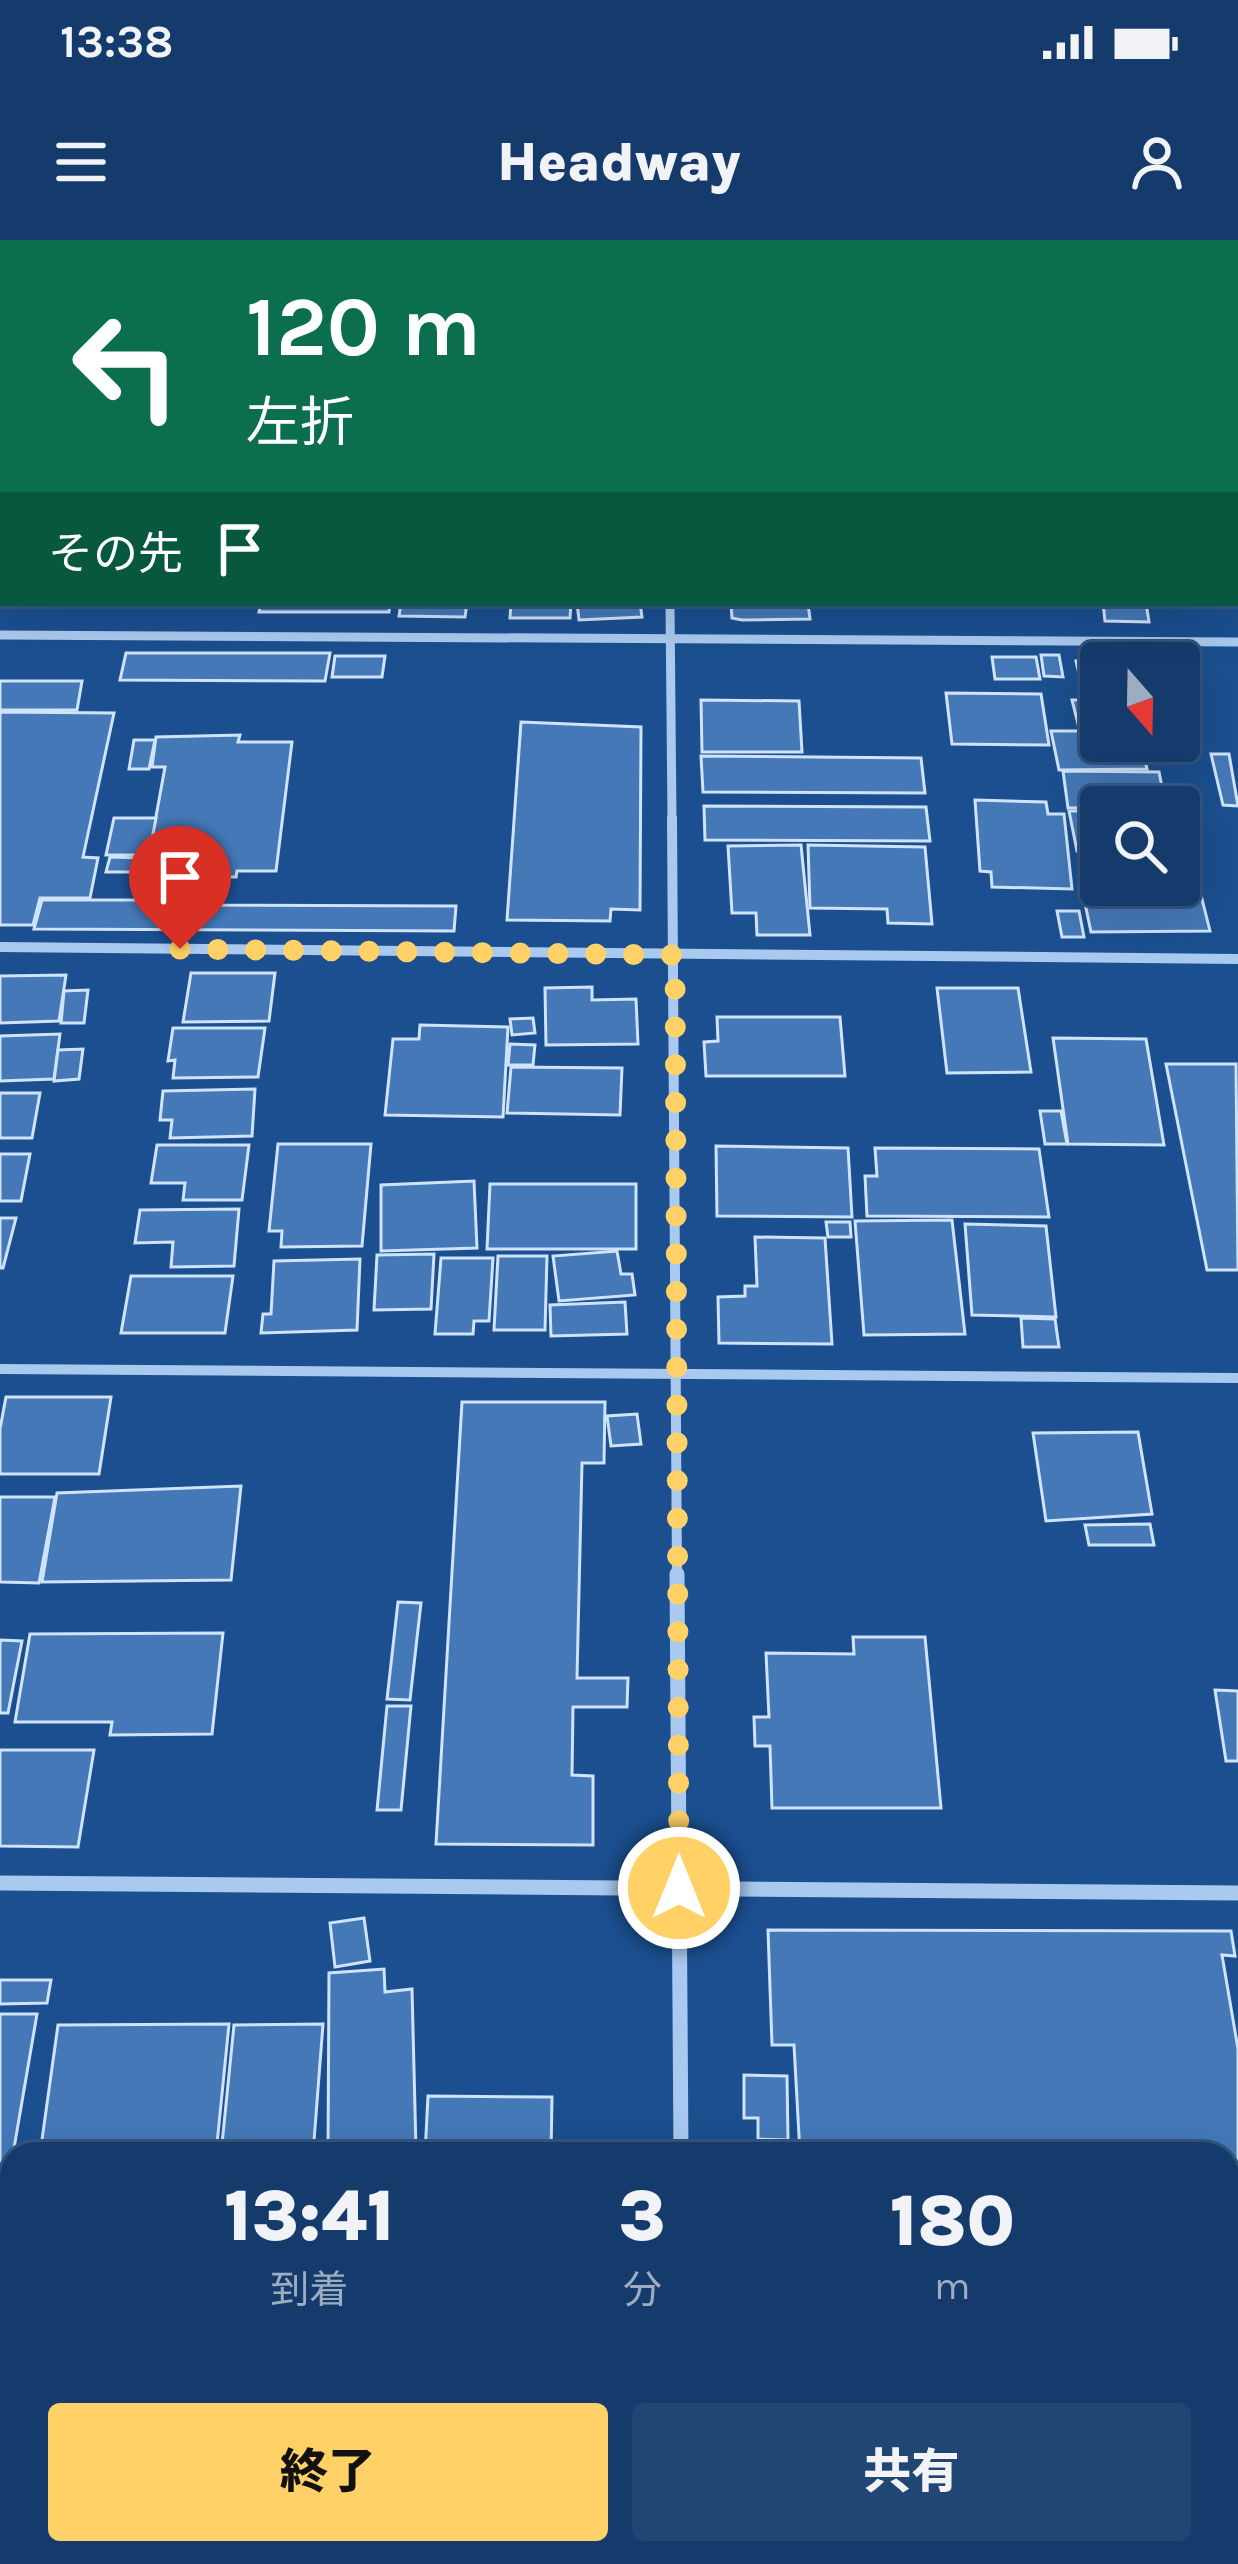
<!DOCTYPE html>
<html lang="ja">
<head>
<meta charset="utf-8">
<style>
	:root { --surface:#143b6b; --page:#214673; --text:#f1f3f6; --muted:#9dadc1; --line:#33557e; --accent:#ffd166 }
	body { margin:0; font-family:Karla,"Noto Sans JP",sans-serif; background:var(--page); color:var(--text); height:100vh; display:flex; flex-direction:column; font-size:45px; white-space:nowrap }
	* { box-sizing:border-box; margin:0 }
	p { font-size:39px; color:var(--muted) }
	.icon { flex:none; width:66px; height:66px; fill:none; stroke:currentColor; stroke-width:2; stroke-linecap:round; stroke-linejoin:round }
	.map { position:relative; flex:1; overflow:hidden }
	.details { position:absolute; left:0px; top:1902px; width:1239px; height:423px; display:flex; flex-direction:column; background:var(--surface); border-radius:36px 36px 0 0; box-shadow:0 12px 48px #0002,0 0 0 3px var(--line) }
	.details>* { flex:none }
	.banner { position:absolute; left:0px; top:0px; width:1239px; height:366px; box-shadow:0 12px 48px #0002,0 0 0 3px var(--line); background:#0b6e4f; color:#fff; overflow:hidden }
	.needle { width:78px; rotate:160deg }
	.controls { position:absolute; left:1080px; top:402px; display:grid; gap:24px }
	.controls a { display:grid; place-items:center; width:120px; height:120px; border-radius:12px; background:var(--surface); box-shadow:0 12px 48px #0002,0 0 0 3px var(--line); font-size:60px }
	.pin { position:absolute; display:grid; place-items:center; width:102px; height:102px; color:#fff; margin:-123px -51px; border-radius:50% 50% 50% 0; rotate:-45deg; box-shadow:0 0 12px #0007 }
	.pin .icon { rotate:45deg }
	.me { position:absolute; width:132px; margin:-66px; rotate:0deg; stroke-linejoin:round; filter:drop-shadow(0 0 9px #0008) }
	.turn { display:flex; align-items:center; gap:42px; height:252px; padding:0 48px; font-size:54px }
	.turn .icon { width:156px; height:156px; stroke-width:2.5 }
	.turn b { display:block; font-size:84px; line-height:102px }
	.then { display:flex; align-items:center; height:114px; padding:0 48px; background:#0003; gap:24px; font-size:45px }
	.eta { display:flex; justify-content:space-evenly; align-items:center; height:204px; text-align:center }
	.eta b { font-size:72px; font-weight:800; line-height:84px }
	.action { display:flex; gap:24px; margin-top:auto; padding:24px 48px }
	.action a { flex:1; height:138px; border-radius:12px; background:var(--accent); color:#111; font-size:48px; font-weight:800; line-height:138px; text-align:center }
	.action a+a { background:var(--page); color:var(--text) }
	.status { display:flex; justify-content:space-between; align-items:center; height:84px; padding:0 60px; background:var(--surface); direction:ltr }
	.status svg { height:33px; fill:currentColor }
	header { display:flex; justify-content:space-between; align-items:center; height:156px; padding:0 48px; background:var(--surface); font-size:54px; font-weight:800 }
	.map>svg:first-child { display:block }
</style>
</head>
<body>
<div class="status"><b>13:38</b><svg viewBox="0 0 49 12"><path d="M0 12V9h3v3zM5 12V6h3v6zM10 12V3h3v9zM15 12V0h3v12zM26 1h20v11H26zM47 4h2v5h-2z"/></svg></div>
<header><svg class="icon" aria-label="menu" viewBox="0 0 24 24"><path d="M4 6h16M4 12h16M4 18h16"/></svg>Headway<svg class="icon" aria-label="person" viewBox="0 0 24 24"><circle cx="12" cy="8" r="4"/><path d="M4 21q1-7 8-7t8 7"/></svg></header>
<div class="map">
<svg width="1238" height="2324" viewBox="0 0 1238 2324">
	<rect width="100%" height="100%" fill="#1b4f8f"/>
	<g fill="#4478b7" stroke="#cfe3fa" stroke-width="3">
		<polygon points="261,363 390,363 389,372 259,372"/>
		<polygon points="401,363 467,363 465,377 399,376"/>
		<polygon points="511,363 571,363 570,378 510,378"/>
		<polygon points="577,363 640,363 642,377 579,380"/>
		<polygon points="731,363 808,363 810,379 742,380 732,378"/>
		<polygon points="1103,363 1146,363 1149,382 1105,381"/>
		<polygon points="126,413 330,413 325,441 120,440"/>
		<polygon points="1041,415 1059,415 1063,437 1044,436"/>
		<polygon points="335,416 385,416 382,437 332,437"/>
		<polygon points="992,417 1036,417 1040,439 995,439"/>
		<polygon points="1146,420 1101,423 1101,488 1079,488 1072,460 1085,460 1076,421"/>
		<polygon points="0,441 82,441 77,470 0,470"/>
		<polygon points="946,453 1041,454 1049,505 952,504"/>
		<polygon points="701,460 799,461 802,512 702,512"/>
		<polygon points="0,472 114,473 83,617 98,618 90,658 40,658 33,685 0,685"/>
		<polygon points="521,482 641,487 640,670 611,669 610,681 507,680"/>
		<polygon points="1051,491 1101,491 1101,501 1140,501 1147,529 1059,530"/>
		<polygon points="240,495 238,502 292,502 276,631 237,631 236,637 145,637 165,527 152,527 156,497"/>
		<polygon points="134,500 155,500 149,529 129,529"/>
		<polygon points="1211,514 1229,514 1238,566 1223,565"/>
		<polygon points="701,516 921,518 925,553 703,552"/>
		<polygon points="1063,531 1159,532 1166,567 1068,568"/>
		<polygon points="975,560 1046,562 1048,574 1064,574 1072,649 992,647 991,632 980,631"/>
		<polygon points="704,566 926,567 930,601 705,600"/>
		<polygon points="1069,571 1101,571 1101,611 1077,611"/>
		<polygon points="114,578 156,578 149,615 106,615"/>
		<polygon points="801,605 810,695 757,695 756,673 732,673 728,606"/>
		<polygon points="808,605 925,607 932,684 888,683 887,669 810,668"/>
		<polygon points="110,617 141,618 139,632 106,632"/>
		<polygon points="1199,647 1210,691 1091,692 1082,649"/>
		<polygon points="42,660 177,660 176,665 456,666 454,691 34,689"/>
		<polygon points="1057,671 1079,671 1084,697 1062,697"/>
		<polygon points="191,733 275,733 269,781 183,782"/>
		<polygon points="66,735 59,781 0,783 0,736"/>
		<polygon points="592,747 592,760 636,759 638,804 546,805 545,748"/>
		<polygon points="937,748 1018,748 1031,832 947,833"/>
		<polygon points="88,750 84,783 61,783 64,751"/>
		<polygon points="717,777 840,777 845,836 706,836 704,802 718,801"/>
		<polygon points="533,778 535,793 512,795 510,779"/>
		<polygon points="420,785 508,787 503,877 385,875 393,799 419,799"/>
		<polygon points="173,788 265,788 258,837 173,838 175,820 168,821"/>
		<polygon points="60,794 54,839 0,841 0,796"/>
		<polygon points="1053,798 1146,799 1164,905 1068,904"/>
		<polygon points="510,804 535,805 533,825 508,825"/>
		<polygon points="83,809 79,839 54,841 58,810"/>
		<polygon points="1166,824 1236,824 1238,1030 1207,1030"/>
		<polygon points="511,827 622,828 620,875 507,873"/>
		<polygon points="255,849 252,896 170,898 172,880 160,880 163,851"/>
		<polygon points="0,853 40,853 32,898 0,898"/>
		<polygon points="1040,871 1061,871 1067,904 1045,904"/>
		<polygon points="278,904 371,904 362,1006 281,1007 282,991 269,991"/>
		<polygon points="157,905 249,905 242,960 183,960 185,943 151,943"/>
		<polygon points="716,906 848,908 852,977 717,976"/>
		<polygon points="875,908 1039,909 1049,977 867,976 865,936 877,936"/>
		<polygon points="0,914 30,914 21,961 0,961"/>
		<polygon points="474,941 477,1008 381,1011 381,945"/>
		<polygon points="490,944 636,944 636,1009 487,1009"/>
		<polygon points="239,969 234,1026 171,1027 173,1002 135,1003 140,970"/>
		<polygon points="0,978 16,978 3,1028 0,1028"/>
		<polygon points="952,980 965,1094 864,1095 855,981"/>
		<polygon points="826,982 850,982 851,997 828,997"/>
		<polygon points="965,984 1046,986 1056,1077 972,1075"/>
		<polygon points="755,997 825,998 832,1104 719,1103 718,1057 745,1056 745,1046 757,1046"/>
		<polygon points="617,1011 621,1034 632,1034 635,1055 559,1061 553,1016"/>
		<polygon points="434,1014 431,1069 374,1070 377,1015"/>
		<polygon points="498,1016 547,1016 545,1090 494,1090"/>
		<polygon points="441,1018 493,1018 489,1081 474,1081 473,1094 435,1094"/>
		<polygon points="360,1019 357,1090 261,1093 263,1074 271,1074 274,1021"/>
		<polygon points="131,1036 233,1036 225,1093 121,1093"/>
		<polygon points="625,1062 627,1094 551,1096 550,1065"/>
		<polygon points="1021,1078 1055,1079 1059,1107 1023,1107"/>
		<polygon points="6,1157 111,1157 99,1234 0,1234 0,1189"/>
		<polygon points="462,1162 605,1162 604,1223 582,1223 577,1438 628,1438 627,1467 573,1467 572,1535 593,1536 593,1605 436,1604"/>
		<polygon points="637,1174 641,1204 611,1206 607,1176"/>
		<polygon points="1138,1192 1152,1274 1046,1281 1033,1193"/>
		<polygon points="241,1246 231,1340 42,1342 57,1253"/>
		<polygon points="0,1257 55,1257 39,1343 0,1342"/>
		<polygon points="1150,1284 1154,1305 1089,1305 1085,1285"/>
		<polygon points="398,1362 421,1363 410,1460 387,1459"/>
		<polygon points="223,1393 212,1494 110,1495 112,1482 15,1482 30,1394"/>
		<polygon points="853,1397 925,1397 941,1568 772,1568 770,1506 755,1506 754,1477 769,1477 766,1413 854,1414"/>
		<polygon points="0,1400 22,1401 8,1473 0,1473"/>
		<polygon points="1215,1450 1238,1451 1238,1521 1226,1521"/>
		<polygon points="387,1466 411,1466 401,1570 377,1570"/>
		<polygon points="0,1510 94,1510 78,1607 0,1606"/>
		<polygon points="364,1678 370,1721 335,1727 330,1683"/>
		<polygon points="768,1690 1231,1691 1235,1716 1222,1715 1238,1809 1238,2028 1227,2028 1227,1914 800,1914 794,1805 772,1805"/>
		<polygon points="384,1729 385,1752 412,1749 416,1910 328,1914 329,1733"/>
		<polygon points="0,1740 51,1740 47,1763 0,1764"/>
		<polygon points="0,1774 37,1774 0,1990"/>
		<polygon points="229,1784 216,1914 40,1914 58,1785"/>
		<polygon points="323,1784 313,1914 221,1914 234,1785"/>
		<polygon points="744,1835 787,1836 788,1900 758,1899 758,1878 744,1878"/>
		<polygon points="428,1856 552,1857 551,1914 425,1914"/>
	</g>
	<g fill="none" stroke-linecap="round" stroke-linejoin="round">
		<g stroke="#a9c9ee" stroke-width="9">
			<polyline points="670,363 672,581"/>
			<polyline points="0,395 1238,402"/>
		</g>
		<g stroke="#a9c9ee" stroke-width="10">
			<polyline points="672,578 677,1337"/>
			<polyline points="0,707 1238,719"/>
			<polyline points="0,1129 1238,1138"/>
		</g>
		<g stroke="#a9c9ee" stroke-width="15">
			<polyline points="677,1334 681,1914"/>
			<polyline points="0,1643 1238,1653"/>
			<polyline points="684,2313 684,2324"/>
		</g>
		<g fill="#d6e6fa" fill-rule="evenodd">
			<rect x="1227" y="2280" width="11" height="32"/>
			<polygon points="859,2313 1030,2313 1025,2324 854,2324"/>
		</g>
	</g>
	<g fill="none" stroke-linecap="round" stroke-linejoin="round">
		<polyline stroke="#ffd166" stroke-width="21" stroke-dasharray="0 37.8" points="180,709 675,715 679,1648"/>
	</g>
</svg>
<div class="controls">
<a><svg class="needle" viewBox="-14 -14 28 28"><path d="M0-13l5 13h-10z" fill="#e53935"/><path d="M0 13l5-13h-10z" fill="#9dadc1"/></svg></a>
<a><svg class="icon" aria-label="search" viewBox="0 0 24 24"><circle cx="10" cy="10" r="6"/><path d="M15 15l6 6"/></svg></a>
</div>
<div class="pin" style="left:180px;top:709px;background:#d93025"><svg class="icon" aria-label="arrive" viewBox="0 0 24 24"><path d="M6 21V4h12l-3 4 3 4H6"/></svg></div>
<svg class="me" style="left:679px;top:1648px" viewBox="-20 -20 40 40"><circle r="17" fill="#ffd166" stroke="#fff" stroke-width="3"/><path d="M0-11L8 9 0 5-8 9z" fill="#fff"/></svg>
<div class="banner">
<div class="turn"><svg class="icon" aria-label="left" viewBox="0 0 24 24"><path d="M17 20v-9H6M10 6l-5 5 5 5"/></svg><div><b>120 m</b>左折</div></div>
<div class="then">その先<svg class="icon" aria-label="arrive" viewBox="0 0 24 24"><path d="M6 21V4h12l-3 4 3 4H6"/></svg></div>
</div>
<section class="details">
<div class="eta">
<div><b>13:41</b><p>到着</p></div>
<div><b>3</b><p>分</p></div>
<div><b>180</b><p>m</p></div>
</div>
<div class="action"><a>終了</a><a>共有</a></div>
</section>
</div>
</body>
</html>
